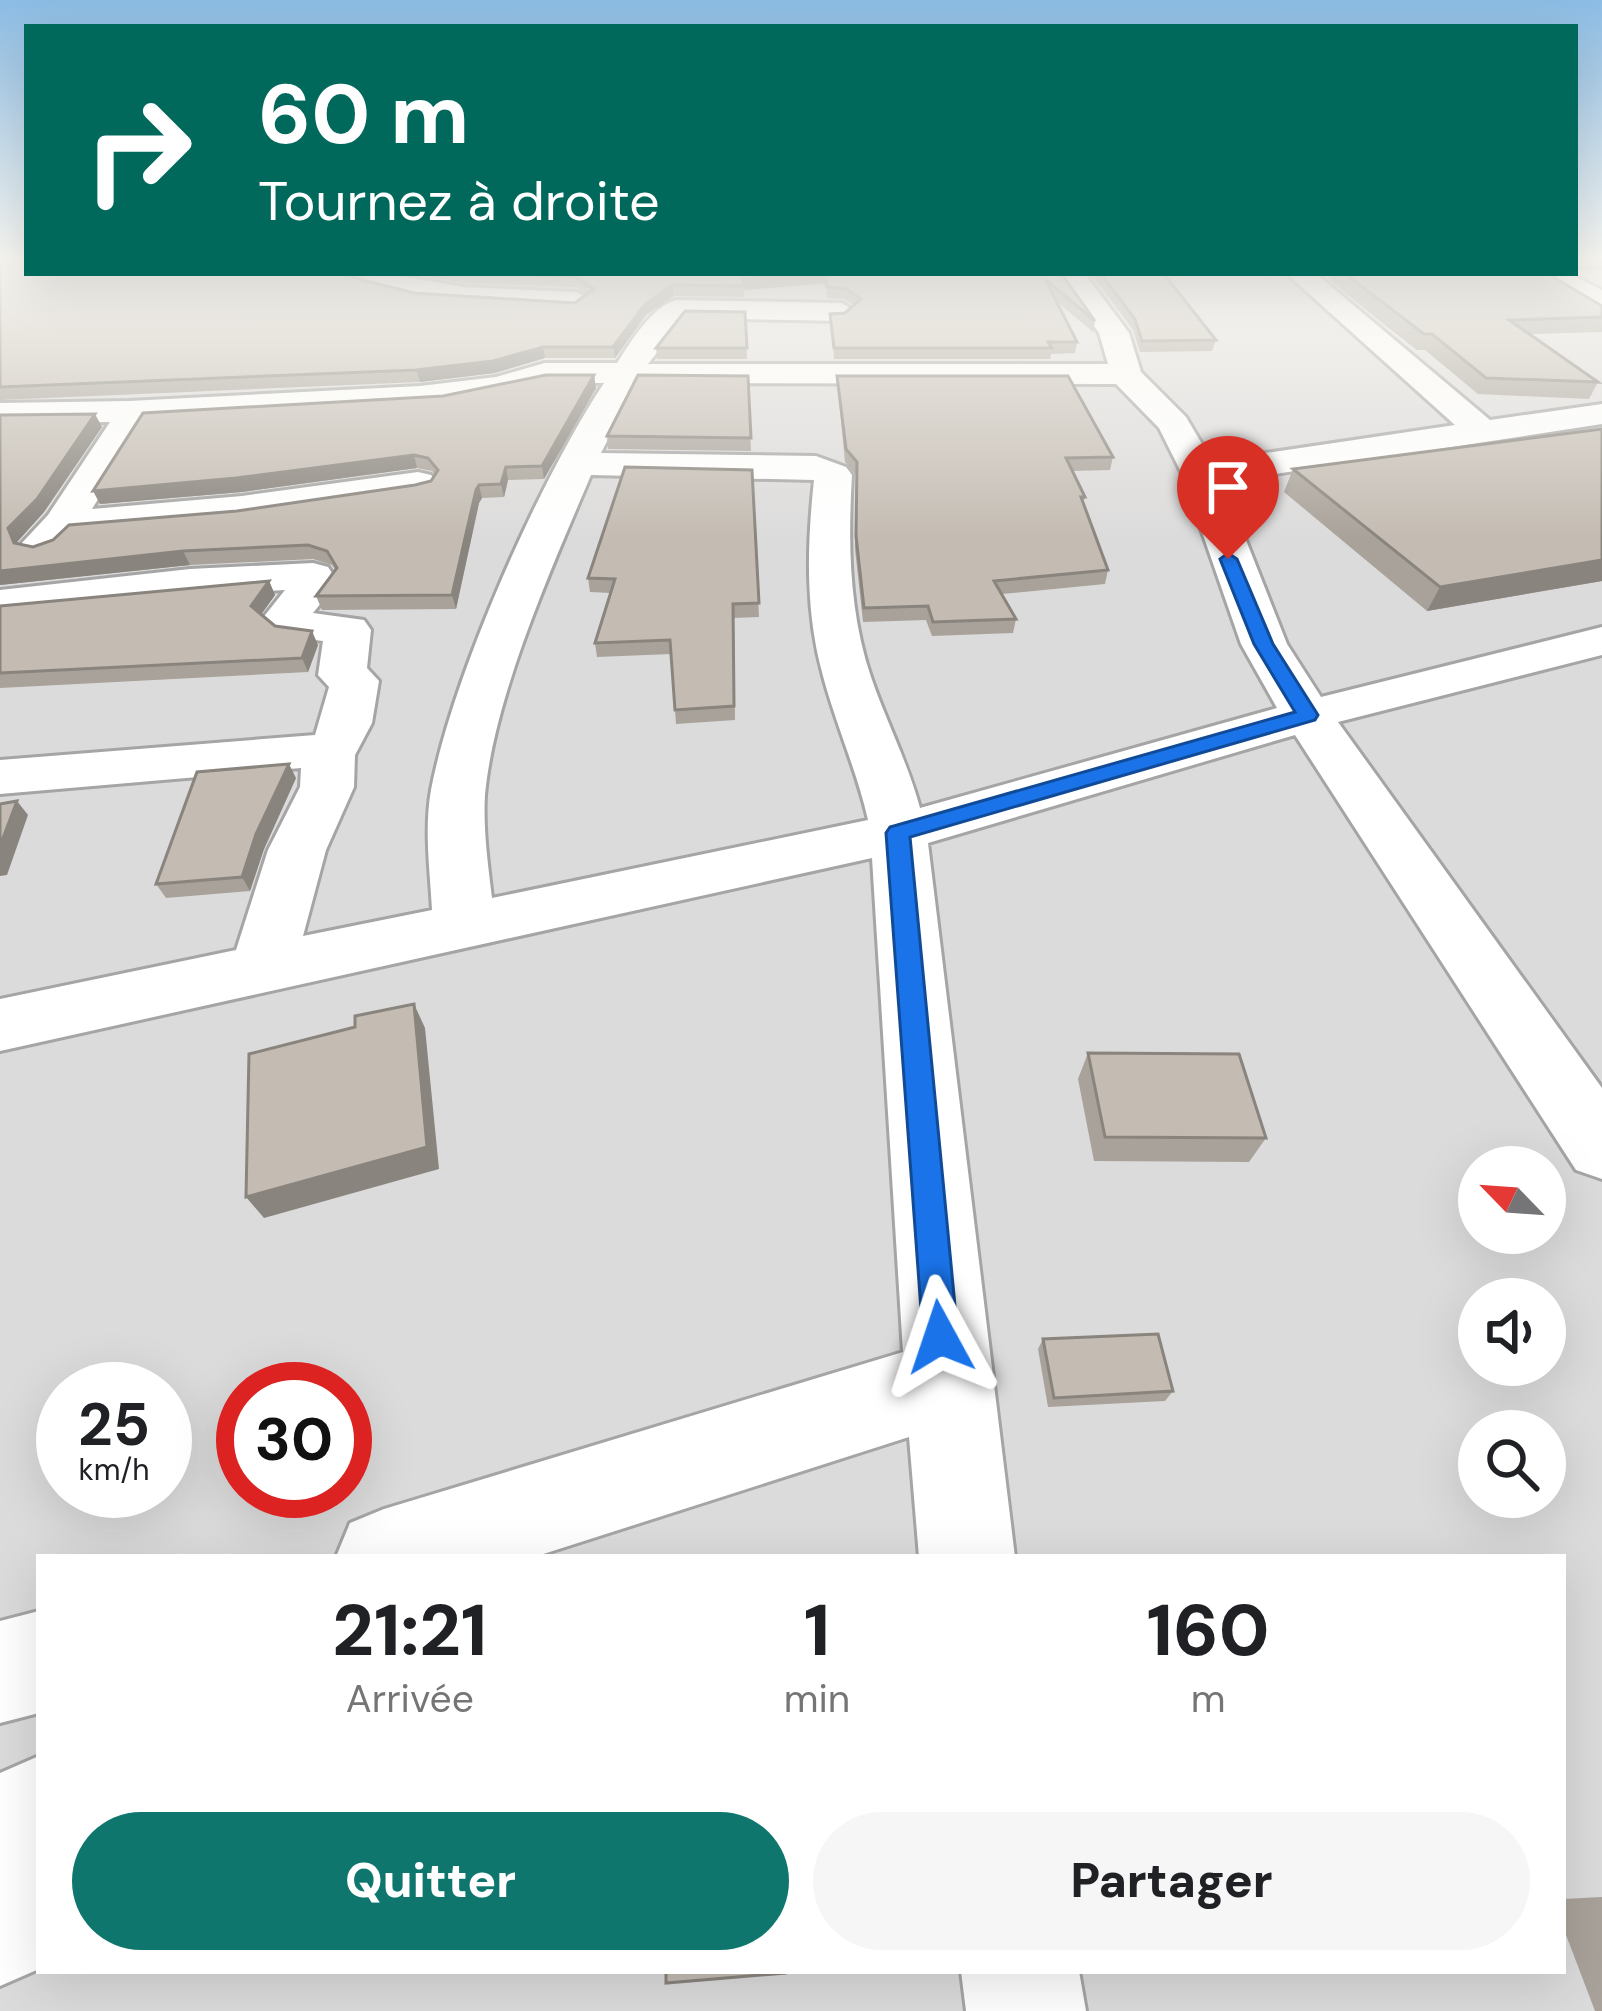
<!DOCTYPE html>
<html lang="fr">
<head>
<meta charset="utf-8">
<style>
	:root { --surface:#fff; --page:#f6f6f6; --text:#202124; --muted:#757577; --accent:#0f766e }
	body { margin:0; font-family:"DM Sans",sans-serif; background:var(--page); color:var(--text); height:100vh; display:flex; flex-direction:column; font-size:45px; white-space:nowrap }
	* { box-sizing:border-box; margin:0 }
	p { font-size:39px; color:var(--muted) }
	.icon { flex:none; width:66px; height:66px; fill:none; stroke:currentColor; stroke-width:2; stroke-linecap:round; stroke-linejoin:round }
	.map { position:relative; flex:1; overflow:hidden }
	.drawer { position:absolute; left:36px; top:1554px; width:1530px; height:420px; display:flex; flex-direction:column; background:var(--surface); border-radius:0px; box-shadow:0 12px 48px #0002 }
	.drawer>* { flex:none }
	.guide { position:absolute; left:24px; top:24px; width:1554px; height:252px; border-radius:0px; box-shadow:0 12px 48px #0002; background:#00695c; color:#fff; overflow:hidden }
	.needle { width:78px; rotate:295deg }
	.buttons { position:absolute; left:1458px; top:1146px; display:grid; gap:24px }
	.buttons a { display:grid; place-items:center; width:108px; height:108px; border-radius:50%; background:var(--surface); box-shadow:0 12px 48px #0002; font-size:60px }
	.speed { position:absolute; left:36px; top:1362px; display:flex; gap:24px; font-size:60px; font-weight:700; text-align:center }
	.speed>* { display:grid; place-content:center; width:156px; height:156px; border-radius:50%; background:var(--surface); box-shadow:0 12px 48px #0002; line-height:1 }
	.speed small { font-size:30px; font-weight:400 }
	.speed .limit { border:18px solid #d22; background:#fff; color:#111 }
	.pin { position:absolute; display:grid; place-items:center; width:102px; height:102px; color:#fff; margin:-123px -51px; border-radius:50% 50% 50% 0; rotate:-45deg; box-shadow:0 0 12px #0007 }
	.pin .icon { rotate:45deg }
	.me { position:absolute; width:132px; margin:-66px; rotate:355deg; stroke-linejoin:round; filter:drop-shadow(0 0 9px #0008) }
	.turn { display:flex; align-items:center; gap:42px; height:252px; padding:0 36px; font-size:54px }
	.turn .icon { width:156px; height:156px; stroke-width:2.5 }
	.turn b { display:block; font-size:84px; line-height:102px }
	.eta { display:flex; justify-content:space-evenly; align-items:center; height:204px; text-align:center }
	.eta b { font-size:72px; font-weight:800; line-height:84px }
	.action { display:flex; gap:24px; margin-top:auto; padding:24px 36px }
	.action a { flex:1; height:138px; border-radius:72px; background:var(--accent); color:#fff; font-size:48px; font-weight:800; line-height:138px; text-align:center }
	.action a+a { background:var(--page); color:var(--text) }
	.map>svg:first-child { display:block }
</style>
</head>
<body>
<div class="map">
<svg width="1602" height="2011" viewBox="0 0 1602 2011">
	<rect width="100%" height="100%" fill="#efede3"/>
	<path fill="#dcdbdb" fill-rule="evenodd" d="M0,257L27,273H1575V257H1602V2011H0ZM1479,1167H1545V1233H1479ZM1479,1299H1545V1365H1479ZM63,1389H165V1491H63ZM243,1389H345V1491H243ZM1479,1431H1545V1497H1479ZM39,1557H1563V1971H39Z"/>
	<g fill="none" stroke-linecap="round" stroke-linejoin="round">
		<defs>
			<g id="minor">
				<path d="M342,273H382L464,287L577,292L591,301L577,310C526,307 376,308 342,273Z"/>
				<path d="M1057,273H1084L1129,333L1141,372L1186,417L1212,461L1455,425L1286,273H1315L1490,420L1602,404V424L1223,482L1287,644L1321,697L1602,627V655L1338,722L1602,1088V1179L1576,1170L1295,735L928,843L1015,1557H919L909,1437L534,1557H336L350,1523L384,1509L903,1352L872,858L0,1051V999L236,950L268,850L300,787L301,768L0,794V760L315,735L329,687L318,675L323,641L282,636L262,619L285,590L190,595L0,616V590L190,569L313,563L328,567L338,582L313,613L364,620L371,630L367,668L379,681L372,723L355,755L354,787L326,850L303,936L432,910C430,871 424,829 431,790C453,675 539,481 604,383H548L446,404L146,421L92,509L242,496L418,472L431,475L437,483L431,491L418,494L242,520L75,534C59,551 50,560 26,554L20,545L48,515L110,422L0,423V403L129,401L420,386L496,377L545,363H617C631,342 650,308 676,300L842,303L856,312L842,321L684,318L648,364H1108L1099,333ZM637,383L1116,384L1159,428L1182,474L1241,644L1277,708L920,808C908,763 886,721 871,677C849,612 848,543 852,475L846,467L816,456L601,453ZM591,475L814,480C807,546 805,612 823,676C836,725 857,771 868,820L492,898C488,864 483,829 485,795C494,696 552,567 591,475Z"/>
				<polygon points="1534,273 1568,273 1602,290 1602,310"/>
				<polygon points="39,1611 39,1713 0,1723 0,1621"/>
				<polygon points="39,1756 39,1969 0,1986 0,1773"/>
				<polygon points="961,1971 1079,1971 1086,2011 966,2011"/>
			</g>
		</defs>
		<use href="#minor" stroke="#a5a5a5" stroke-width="6"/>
		<use href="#minor" fill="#fff" fill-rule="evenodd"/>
	</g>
	<g fill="#a9a29a">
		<polygon points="0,257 355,278 414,293 575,303 587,294 577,287 464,283 408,273 1061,273 1095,321 1093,332 1056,301 1077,342 1075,353 1051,354 1050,359 834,359 830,314 845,313 854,306 844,299 827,298 826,283 744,290 744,297 674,296 646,315 615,358 545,358 495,373 420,382 0,400"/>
		<polygon points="1575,257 1602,257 1602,270 1575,271"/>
		<polygon points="1091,273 1163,273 1216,340 1212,351 1140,352 1133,330"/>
		<polygon points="1333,273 1546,273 1602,306 1602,332 1530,334 1598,382 1589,399 1478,394 1425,350 1417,350 1381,322 1330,280"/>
		<polygon points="745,312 747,359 657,359 656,348"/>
		<polygon points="594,375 596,388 544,479 508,480 504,497 482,498 479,503 456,609 322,610 316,596 336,571 332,565 313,559 190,565 0,585 0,415 102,427 44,512 17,542 33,547 237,511 415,485 431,481 435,475 432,471 417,468 242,492 100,504 443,396"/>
		<polygon points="748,376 751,451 608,449 607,436"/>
		<polygon points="837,376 1113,457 1110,470 1072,471 1085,497 1083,504 1108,570 1105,584 1002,594 1016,619 1013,633 932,636 926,620 863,622 855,549 856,475 845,462"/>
		<polygon points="1602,429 1602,581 1427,611 1284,492 1293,469"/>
		<polygon points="752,470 759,617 734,618 735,720 676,724 671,654 597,657 595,643 611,593 590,592 588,578"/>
		<polygon points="269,581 275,595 261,614 275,626 318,645 308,672 0,688 0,606"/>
		<polygon points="296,778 264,849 250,891 166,898 156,884"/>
		<polygon points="1088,1053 1266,1138 1249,1162 1094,1161 1078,1079"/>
		<polygon points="1043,1339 1173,1391 1165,1401 1048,1407 1038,1349"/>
		<polygon points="1602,1897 1602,2011 1595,2011 1563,1927 1563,1899"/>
	</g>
	<g fill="#89847d">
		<polygon points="826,273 826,283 744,290 743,279"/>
		<polygon points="673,285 674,296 646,315 615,358 613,347 645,304"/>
		<polygon points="543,347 545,358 495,373 420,382 416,370"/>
		<polygon points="594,375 596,388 544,479 542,466"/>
		<polygon points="95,414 102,427 44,512 17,542 22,556 14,543 8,528"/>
		<polygon points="414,455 417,468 242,492 100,504 93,491"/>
		<polygon points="506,467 508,480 504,497 501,484"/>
		<polygon points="479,485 482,498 479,503 456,609 452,595 476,490"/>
		<polygon points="183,551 190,565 0,585 0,571"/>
		<polygon points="1602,560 1602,581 1427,611 1440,587"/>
		<polygon points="269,581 275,595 258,619 251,606"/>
		<polygon points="312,631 318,645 308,672 302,658"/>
		<polygon points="289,764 296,778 264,849 250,891 242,877 256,834"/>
		<polygon points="17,801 28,815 7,875 0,876 0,846"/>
		<polygon points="414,1004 425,1028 439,1169 264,1218 246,1197"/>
	</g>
	<g fill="#c4bcb3" stroke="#89847d" stroke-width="3">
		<polygon points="0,257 27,257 27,273 347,273 355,278 414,293 575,303 594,289 576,277 490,273 820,273 743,279 744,286 673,285 645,304 613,347 543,347 493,361 416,370 0,387"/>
		<polygon points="826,273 1061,273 1095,321 1045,279 1077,342 1048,342 1052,348 834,348 830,314 845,313 861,299 845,288 827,287"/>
		<polygon points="1100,273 1163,273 1216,340 1142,341 1135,319"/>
		<polygon points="1344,273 1546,273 1602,306 1602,317 1509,320 1598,382 1486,378 1432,334 1424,334"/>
		<polygon points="685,311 745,312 747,348 656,348"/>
		<polygon points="546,375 594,375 542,466 506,467 501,484 479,485 476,490 452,595 316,596 337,568 327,551 308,545 183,551 0,571 0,415 95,414 37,499 8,528 14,543 33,547 53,540 69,525 237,511 415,485 431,481 438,470 428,458 414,455 236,478 93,491 143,413 443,396"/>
		<polygon points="638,375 748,376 751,438 607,436"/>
		<polygon points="837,376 1068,376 1113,457 1066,458 1085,497 1081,497 1108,570 994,581 1016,619 933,622 928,606 864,608 856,536 857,462 846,449"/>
		<polygon points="1602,429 1602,560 1440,587 1293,469"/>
		<polygon points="625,467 752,470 759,603 733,604 734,706 675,710 670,640 595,643 615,579 588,578"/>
		<polygon points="269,581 251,606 275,626 312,631 302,658 0,673 0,606"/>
		<polygon points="289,764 256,834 242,877 156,884 197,772"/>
		<polygon points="17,801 0,846 0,804"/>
		<polygon points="414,1004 427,1147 246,1197 249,1054 355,1027 355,1016"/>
		<polygon points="1088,1053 1239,1054 1266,1138 1105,1137"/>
		<polygon points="1158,1334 1173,1391 1054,1398 1043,1339"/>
		<polygon points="666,1971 785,1971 785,1973 666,1983"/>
	</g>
	<linearGradient id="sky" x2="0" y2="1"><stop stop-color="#8cbce4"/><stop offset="0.48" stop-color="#f8f7f2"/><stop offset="1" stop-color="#f8f7f2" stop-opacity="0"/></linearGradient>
	<rect width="1602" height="539" fill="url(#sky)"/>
	<polygon fill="#1a73e8" stroke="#114b97" stroke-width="3" points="1228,553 1237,559 1273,644 1318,715 1315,720 910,837 958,1337 952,1349 940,1354 928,1349 923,1337 886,833 890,827 1295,712 1254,644 1220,559"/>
</svg>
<div class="buttons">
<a><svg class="needle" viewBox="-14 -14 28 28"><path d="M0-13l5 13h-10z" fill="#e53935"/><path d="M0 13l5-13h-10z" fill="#757577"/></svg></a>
<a><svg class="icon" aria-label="sound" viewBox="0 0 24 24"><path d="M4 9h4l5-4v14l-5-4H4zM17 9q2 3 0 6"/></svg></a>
<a><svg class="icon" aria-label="search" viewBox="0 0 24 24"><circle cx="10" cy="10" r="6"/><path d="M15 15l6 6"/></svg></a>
</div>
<div class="speed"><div>25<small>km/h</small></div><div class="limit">30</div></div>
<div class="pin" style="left:1228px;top:559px;background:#d93025"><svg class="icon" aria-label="arrive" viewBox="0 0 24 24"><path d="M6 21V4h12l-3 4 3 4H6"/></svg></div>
<svg class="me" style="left:940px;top:1337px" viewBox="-20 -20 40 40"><path d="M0-17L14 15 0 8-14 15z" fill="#1a73e8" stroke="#fff" stroke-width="4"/></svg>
<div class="guide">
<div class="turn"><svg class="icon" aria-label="right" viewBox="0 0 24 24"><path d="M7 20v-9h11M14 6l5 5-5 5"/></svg><div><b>60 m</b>Tournez à droite</div></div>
</div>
<section class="drawer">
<div class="eta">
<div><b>21:21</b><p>Arrivée</p></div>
<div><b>1</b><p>min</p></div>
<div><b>160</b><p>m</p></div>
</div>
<div class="action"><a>Quitter</a><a>Partager</a></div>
</section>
</div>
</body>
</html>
